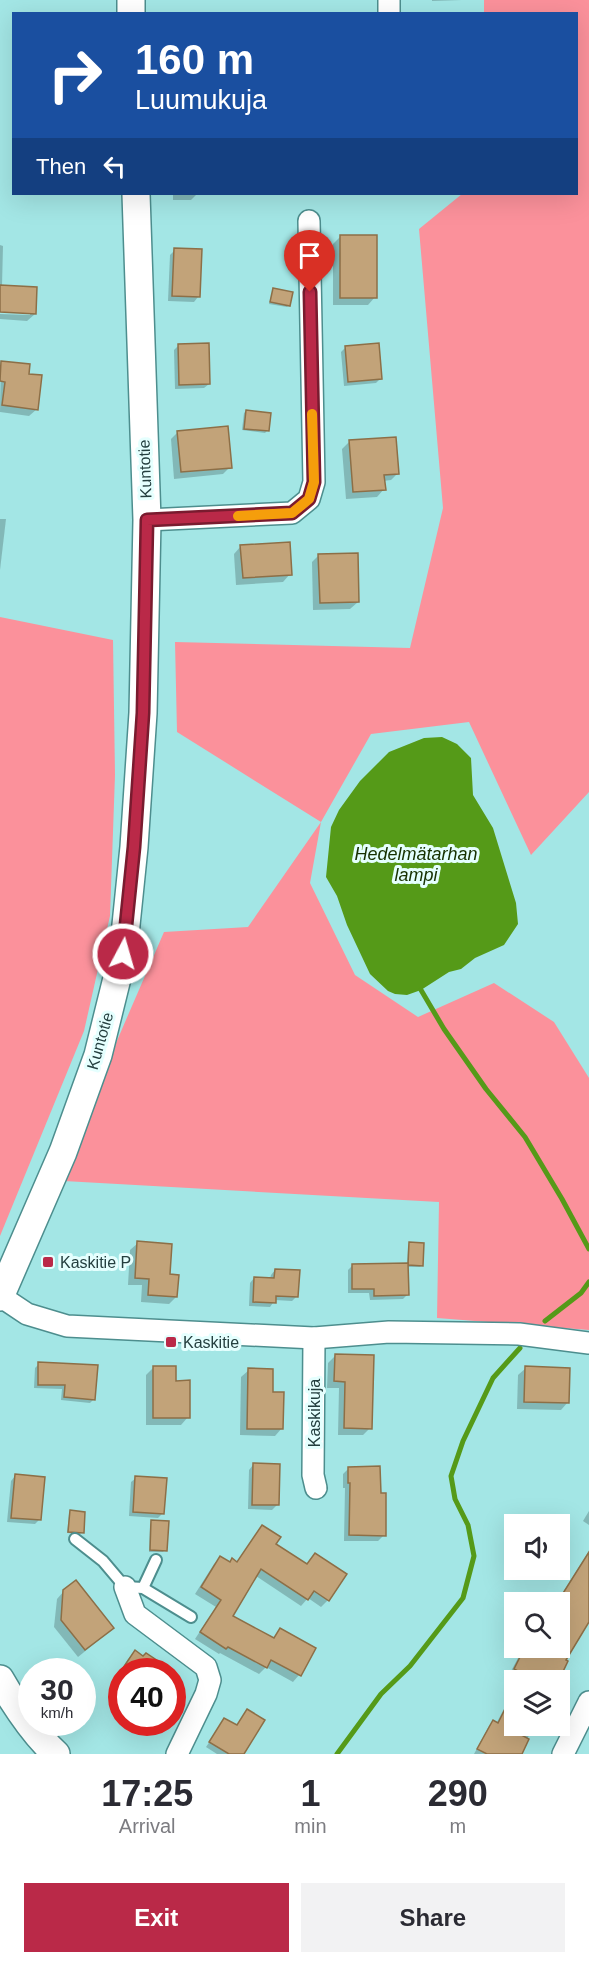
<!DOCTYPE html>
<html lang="en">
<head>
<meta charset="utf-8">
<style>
	:root { --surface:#fff; --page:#f2f2f3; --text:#2b2b33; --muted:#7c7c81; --accent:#ba2948 }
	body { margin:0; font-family:Arial,sans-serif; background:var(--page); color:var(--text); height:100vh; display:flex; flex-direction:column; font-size:22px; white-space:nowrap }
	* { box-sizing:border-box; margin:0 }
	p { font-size:20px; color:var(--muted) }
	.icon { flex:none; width:33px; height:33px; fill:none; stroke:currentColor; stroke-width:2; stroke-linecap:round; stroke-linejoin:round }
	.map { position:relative; height:1754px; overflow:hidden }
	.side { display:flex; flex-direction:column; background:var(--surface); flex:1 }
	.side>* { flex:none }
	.top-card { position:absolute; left:12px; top:12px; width:566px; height:183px; border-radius:0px; box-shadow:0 6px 24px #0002; background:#1a4fa0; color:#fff; overflow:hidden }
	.controls { position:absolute; left:504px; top:1514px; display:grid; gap:12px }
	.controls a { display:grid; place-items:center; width:66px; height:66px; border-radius:0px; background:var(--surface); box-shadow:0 6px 24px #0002; font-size:30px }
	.speed { position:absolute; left:18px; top:1658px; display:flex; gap:12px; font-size:30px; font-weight:700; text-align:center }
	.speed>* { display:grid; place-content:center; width:78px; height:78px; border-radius:50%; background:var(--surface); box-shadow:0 6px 24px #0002; line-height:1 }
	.speed small { font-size:15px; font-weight:400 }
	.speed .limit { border:9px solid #d22; background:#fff; color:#111 }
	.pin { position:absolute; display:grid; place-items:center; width:51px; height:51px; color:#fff; margin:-62px -26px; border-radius:50% 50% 50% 0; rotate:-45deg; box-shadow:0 0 6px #0007 }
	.pin .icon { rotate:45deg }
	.me { position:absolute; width:66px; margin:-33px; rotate:6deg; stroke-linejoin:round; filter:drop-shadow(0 0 4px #0008) }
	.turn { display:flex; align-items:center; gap:21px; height:126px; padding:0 24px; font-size:27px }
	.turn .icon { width:78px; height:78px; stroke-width:2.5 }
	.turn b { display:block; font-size:42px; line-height:51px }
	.then { display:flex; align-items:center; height:57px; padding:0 24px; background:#0003; gap:12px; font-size:22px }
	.eta { display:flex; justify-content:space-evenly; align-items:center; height:102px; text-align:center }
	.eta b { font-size:36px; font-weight:700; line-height:42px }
	.button { display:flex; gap:12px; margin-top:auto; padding:12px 24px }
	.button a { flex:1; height:69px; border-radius:0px; background:var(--accent); color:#fff; font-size:24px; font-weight:700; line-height:69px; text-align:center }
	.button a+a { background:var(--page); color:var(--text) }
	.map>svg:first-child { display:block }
</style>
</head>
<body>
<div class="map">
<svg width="589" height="1754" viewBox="0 0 589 1754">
	<rect width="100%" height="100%" fill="#a3e6e5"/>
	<g fill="#fb919b">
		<polygon points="484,0 589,0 589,792 531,855 469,722 371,734 321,822 310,883 355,975 418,1017 494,983 554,1022 589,1078 589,1330 437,1318 439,1202 64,1181 116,1043 164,932 248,927 321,822 177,732 175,642 410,648 443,508 419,229 462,194 576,194 576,14 484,13"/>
		<polygon points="0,617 113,640 115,775 110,916 84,1031 0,1236"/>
	</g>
	<polygon fill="#559a18" points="442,737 457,744 471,758 473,795 493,828 516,903 518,924 504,945 475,958 461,969 449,972 421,990 407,995 395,994 388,991 370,974 347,925 337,896 326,877 331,827 339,810 360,781 389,752 424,738"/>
	<g fill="#0003">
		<polygon points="432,0 462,0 432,1"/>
		<polygon points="173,194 196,194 196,195 191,200 173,200"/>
		<polygon points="340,237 375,297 368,305 333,305 333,244"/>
		<polygon points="0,245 3,246 2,286 35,314 27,321 0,319 0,314 30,315 30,312 0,311"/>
		<polygon points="175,250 198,297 194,302 168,301 170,255"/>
		<polygon points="273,290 289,305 287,307 269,304"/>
		<polygon points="179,345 209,384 204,388 175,389 174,350"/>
		<polygon points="346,347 381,378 376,383 344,386 341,352"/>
		<polygon points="1,362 28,375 37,409 29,416 0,412"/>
		<polygon points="246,411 267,431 265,433 242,430 244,413"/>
		<polygon points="178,432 230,467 223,474 174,479 171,439"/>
		<polygon points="349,442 398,473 391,480 383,481 384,489 377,497 346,499 342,449"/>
		<polygon points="0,519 6,519 0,570"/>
		<polygon points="241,546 290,574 283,582 236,585 234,554"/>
		<polygon points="319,555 358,602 350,609 313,610 312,562"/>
		<polygon points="138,1243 168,1276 176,1297 169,1304 141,1302 142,1285 128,1285 130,1250"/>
		<polygon points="410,1244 422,1265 420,1267 407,1267 407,1295 403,1299 370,1300 369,1293 348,1293 348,1270 352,1266 407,1264 408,1246"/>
		<polygon points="275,1270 297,1296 292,1301 275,1300 270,1307 249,1306 250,1283 254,1278 270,1279 271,1275"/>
		<polygon points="335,1356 370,1428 363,1435 338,1435 339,1388 327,1388 328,1363"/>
		<polygon points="39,1364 94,1399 90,1403 61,1400 62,1389 34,1388 35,1368"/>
		<polygon points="153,1368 175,1382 188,1417 181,1425 146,1425 146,1375"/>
		<polygon points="526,1368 568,1402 561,1410 517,1409 518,1375"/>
		<polygon points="249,1370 271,1393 282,1428 275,1436 240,1435 241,1377"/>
		<polygon points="253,1465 277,1505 272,1510 248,1509 249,1470"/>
		<polygon points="349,1468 384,1535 378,1541 344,1541 345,1488 343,1488 343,1474"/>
		<polygon points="15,1476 40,1519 35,1524 7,1522 11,1481"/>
		<polygon points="136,1478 163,1513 158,1518 129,1516 131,1482"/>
		<polygon points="589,1511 589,1525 583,1521"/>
		<polygon points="71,1512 82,1532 80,1534 67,1533 69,1514"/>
		<polygon points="152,1522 165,1550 163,1552 149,1552 150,1524"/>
		<polygon points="262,1527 274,1545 306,1565 315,1555 328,1600 321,1607 308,1598 301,1606 256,1576 231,1616 273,1639 281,1629 314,1648 299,1675 293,1682 266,1667 259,1674 220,1653 219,1654 195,1639 216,1607 195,1594 214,1564 220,1558 229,1563 236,1563"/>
		<polygon points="589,1551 589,1618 564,1660 557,1680 520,1680 510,1673 524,1647 560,1647 560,1616 566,1605 558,1600"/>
		<polygon points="64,1591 105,1635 78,1657 54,1627 57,1599"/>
		<polygon points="135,1652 164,1671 122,1671 122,1697 117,1694 119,1691 111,1685 128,1659"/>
		<polygon points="172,1678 180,1683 172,1695"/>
		<polygon points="514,1690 514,1725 534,1725 520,1754 474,1754 489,1726 493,1722 496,1724"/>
		<polygon points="247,1711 242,1754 217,1754 206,1747 225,1719 236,1726"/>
	</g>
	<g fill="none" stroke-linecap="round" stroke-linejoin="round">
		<g stroke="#559a18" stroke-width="5">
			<polyline points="421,990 444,1029 486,1089 525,1137 562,1199 589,1249"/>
			<polyline points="545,1321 581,1293 589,1282"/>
			<polyline points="337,1754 381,1694 410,1666 463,1598 474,1556 468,1525 455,1499 451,1476 463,1441 493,1378 520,1348"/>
		</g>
	</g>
	<g fill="#c2a379" stroke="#8d6f47" stroke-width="1.5">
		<rect x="340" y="235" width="37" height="63"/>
		<polygon points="174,248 202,249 200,297 172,296"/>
		<polygon points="0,285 37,287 36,314 0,312"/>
		<polygon points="273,288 293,292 290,306 270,302"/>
		<polygon points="209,343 210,384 179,385 178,344"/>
		<polygon points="379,343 382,379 348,382 345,346"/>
		<polygon points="1,361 30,364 29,374 42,375 38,410 2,405 5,382 0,381"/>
		<polygon points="246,410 271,413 269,431 244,429"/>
		<polygon points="228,426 232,468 181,472 177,431"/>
		<polygon points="396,437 399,474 384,475 386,490 353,492 349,440"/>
		<polygon points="290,542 292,575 243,578 240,545"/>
		<polygon points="358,553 359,602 320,603 318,554"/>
		<polygon points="137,1241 172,1244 170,1274 179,1275 177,1297 148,1295 149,1279 135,1278"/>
		<polygon points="409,1242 424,1243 423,1266 408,1265"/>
		<polygon points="408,1263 409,1295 374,1296 374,1289 352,1289 352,1264"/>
		<polygon points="275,1269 300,1270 298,1297 276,1296 276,1303 253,1302 254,1277 274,1278"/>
		<polygon points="335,1354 374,1355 372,1429 344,1428 345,1382 334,1381"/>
		<polygon points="38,1362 98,1365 95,1400 64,1397 65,1385 38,1385"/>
		<polygon points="153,1366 176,1366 176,1381 190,1380 190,1418 153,1418"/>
		<polygon points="525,1366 570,1368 569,1403 524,1402"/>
		<polygon points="248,1368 273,1369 273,1392 284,1392 283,1429 247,1429"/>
		<polygon points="253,1463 280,1464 279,1505 252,1505"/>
		<polygon points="380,1466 381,1493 386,1493 386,1536 349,1535 350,1483 348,1483 348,1467"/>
		<polygon points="15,1474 45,1477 41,1520 11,1518"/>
		<polygon points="135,1476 167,1478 164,1514 133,1512"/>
		<polygon points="70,1510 85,1512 84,1533 68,1532"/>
		<polygon points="151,1520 169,1521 167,1551 150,1550"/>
		<polygon points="262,1525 281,1537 276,1544 307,1564 315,1553 347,1574 329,1601 314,1591 308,1600 261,1569 233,1616 274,1638 280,1628 316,1648 301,1676 271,1660 267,1668 228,1647 226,1649 200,1632 221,1600 201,1587 220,1556 230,1562 232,1558 237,1562"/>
		<polygon points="589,1552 589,1622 566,1660 568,1661 559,1680 535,1680 514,1669 525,1647 560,1647 560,1598"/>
		<polygon points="76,1580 114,1628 85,1650 61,1620 63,1590"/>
		<polygon points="135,1650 143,1656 146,1653 173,1671 121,1671"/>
		<polygon points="514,1691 514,1731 529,1739 522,1754 487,1754 477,1749 493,1720 498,1723"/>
		<polygon points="247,1709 265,1720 244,1754 229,1754 209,1742 224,1718 237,1725"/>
	</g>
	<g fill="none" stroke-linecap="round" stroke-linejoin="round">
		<defs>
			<g id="service">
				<polyline points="75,1539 103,1561 125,1587 143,1588 191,1617"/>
				<polyline points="143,1588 156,1560"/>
			</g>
			<g id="minor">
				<polyline points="389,0 389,14"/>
				<polyline points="147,520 292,513 309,499 314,482 309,221"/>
				<polyline points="0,1296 27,1314 67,1326 314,1338 389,1332 519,1334 589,1343"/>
				<polyline points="314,1338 313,1475 316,1488"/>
				<polyline points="125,1587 135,1614 206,1667 210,1680 206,1694 177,1754"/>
				<polyline points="563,1754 589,1702"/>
			</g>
			<g id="tertiary">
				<polyline points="131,0 131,14"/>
				<polyline points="0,1297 63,1152 98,1055 123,954 134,847 143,713 147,520 136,194"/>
				<path d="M0,1679C15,1705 33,1733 56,1754"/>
			</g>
		</defs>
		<use href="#service" stroke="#4d8e8e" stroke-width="14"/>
		<use href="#minor" stroke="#4d8e8e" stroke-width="24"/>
		<use href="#tertiary" stroke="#4d8e8e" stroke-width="30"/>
		<use href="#service" stroke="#fff" stroke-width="10"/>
		<use href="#minor" stroke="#fff" stroke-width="21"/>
		<use href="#tertiary" stroke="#fff" stroke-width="27"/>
	</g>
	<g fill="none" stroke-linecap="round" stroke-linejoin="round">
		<defs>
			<polyline id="route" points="123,954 134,847 143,713 147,520 292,513 309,499 314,482 310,292"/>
		</defs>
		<use href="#route" stroke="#791b2f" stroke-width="15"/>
		<use href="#route" stroke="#ba2948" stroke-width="10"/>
		<polyline stroke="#f59e0b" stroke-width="10" points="238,516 292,513 309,499 314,482 312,414"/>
	</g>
	<g fill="#ba2948" stroke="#e5fffe" stroke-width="2">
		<rect x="42" y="1256" width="12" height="12" rx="3"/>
		<rect x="165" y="1336" width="12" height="12" rx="3"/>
	</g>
	<g text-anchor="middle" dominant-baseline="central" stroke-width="6" stroke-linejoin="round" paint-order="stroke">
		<g font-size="16" fill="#243f3f" stroke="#e5fffe">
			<text transform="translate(145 469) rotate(-92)">Kuntotie</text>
			<text transform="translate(100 1041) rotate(-74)">Kuntotie</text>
			<text transform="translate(314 1413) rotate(-90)">Kaskikuja</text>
		</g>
		<g font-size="16" fill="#243f3f" stroke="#e5fffe" text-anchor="start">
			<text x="60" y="1262">Kaskitie P</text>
			<text x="183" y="1342">Kaskitie</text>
		</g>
		<g font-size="18" font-style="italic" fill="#173101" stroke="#e5fffe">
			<text x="416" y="854">Hedelmätarhan<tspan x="416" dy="21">lampi</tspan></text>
		</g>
	</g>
</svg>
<div class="controls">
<a><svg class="icon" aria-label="sound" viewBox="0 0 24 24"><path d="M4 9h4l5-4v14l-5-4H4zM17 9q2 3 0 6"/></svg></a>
<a><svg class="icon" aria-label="search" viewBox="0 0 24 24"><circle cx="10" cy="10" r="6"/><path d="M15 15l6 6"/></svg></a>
<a><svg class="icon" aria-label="layers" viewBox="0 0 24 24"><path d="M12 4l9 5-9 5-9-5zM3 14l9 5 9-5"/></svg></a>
</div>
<div class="speed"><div>30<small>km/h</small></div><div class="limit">40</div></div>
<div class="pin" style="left:310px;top:292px;background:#d93025"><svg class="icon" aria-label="arrive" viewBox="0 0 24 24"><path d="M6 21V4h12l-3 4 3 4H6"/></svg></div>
<svg class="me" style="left:123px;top:954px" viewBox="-20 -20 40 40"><circle r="17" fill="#ba2948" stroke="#fff" stroke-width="3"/><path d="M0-11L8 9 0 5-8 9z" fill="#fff"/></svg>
<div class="top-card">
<div class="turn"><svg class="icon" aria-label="right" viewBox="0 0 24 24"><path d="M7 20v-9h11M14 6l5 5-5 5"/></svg><div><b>160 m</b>Luumukuja</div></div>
<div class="then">Then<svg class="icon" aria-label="left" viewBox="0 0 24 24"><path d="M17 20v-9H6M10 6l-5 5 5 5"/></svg></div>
</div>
</div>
<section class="side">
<div class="eta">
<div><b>17:25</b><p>Arrival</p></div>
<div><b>1</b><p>min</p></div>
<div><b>290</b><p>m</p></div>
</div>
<div class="button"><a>Exit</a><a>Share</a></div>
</section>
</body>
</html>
